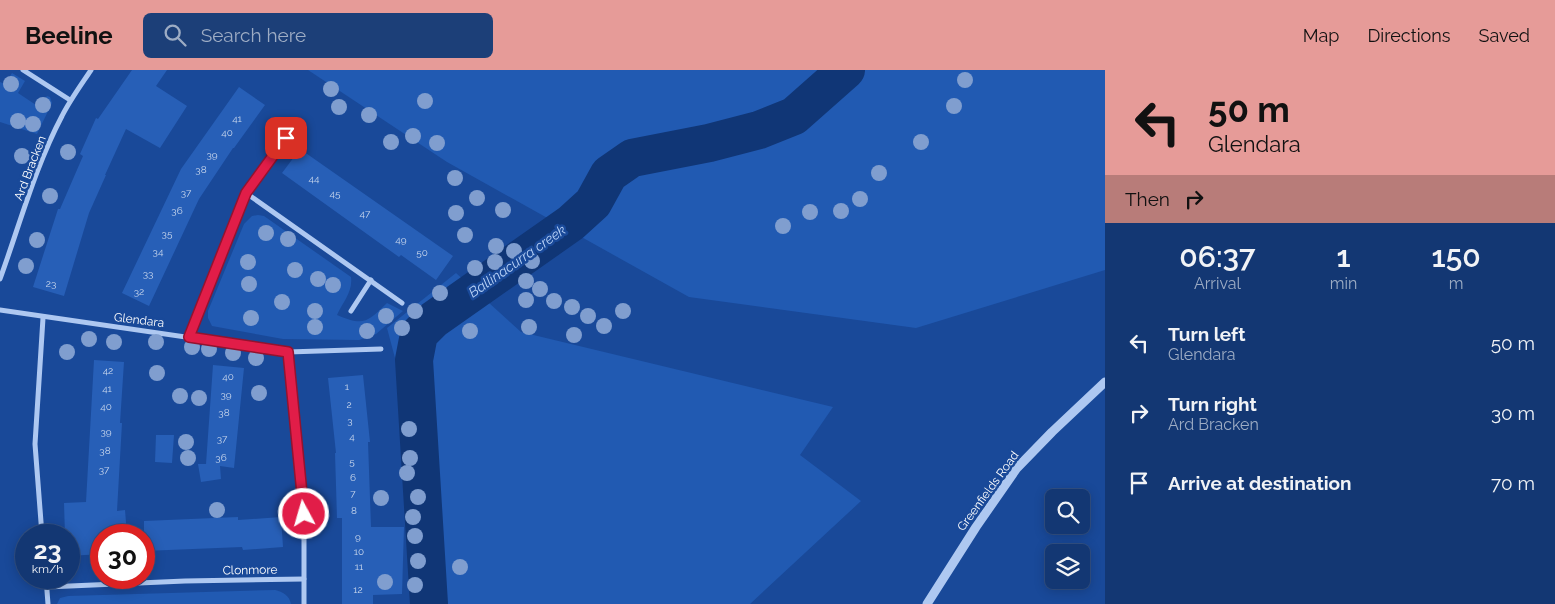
<!DOCTYPE html>
<html lang="en">
<head>
<meta charset="utf-8">
<style>
	:root { --surface:#133773; --page:#1c3f78; --text:#f1f3f6; --muted:#9dacc4; --line:#325185; --accent:#e69b98 }
	body { margin:0; font-family:Raleway,sans-serif; background:var(--page); color:var(--text); height:100vh; display:flex; flex-direction:column; font-size:19px; white-space:nowrap }
	* { box-sizing:border-box; margin:0 }
	p { font-size:16px; color:var(--muted) }
	.icon { flex:none; width:28px; height:28px; fill:none; stroke:currentColor; stroke-width:2; stroke-linecap:round; stroke-linejoin:round }
	.map { position:relative; flex:1; overflow:hidden }
	.panel { display:flex; flex-direction:column; background:var(--surface); width:450px }
	.panel>* { flex:none }
	.hud { background:#e69b98; color:#111; overflow:hidden }
	.controls { position:absolute; left:1045px; top:419px; display:grid; gap:10px }
	.controls a { display:grid; place-items:center; width:45px; height:45px; border-radius:8px; background:var(--surface); box-shadow:0 2px 12px #0003,0 0 0 1px var(--line); font-size:25px }
	.speed { position:absolute; left:15px; top:454px; display:flex; gap:10px; font-size:25px; font-weight:700; text-align:center }
	.speed>* { display:grid; place-content:center; width:65px; height:65px; border-radius:50%; background:var(--surface); box-shadow:0 2px 12px #0003,0 0 0 1px var(--line); line-height:1 }
	.speed small { font-size:12px; font-weight:400 }
	.speed .limit { border:8px solid #d22; background:#fff; color:#111 }
	.pin { position:absolute; display:grid; place-items:center; width:42px; height:42px; color:#fff; margin:-21px; border-radius:10px; box-shadow:0 2px 8px #0006 }
	.me { position:absolute; width:55px; margin:-28px; rotate:354deg; stroke-linejoin:round; filter:drop-shadow(0 0 4px #0008) }
	.turn { display:flex; align-items:center; gap:18px; height:105px; padding:0 20px; font-size:22px }
	.turn .icon { width:65px; height:65px; stroke-width:2.5 }
	.turn b { display:block; font-size:35px; line-height:42px }
	.then { display:flex; align-items:center; height:48px; padding:0 20px; background:#0003; gap:10px; font-size:19px }
	.eta { display:flex; justify-content:space-evenly; align-items:center; height:85px; text-align:center }
	.eta b { font-size:30px; font-weight:600; line-height:35px }
	ul { padding:0; list-style:none }
	li { display:flex; align-items:center; gap:15px; height:70px; padding:0 20px }
	li div { flex:1 }
	li b { display:block; font-size:19px }
	li em { font-style:normal }
	header { display:flex; align-items:center; gap:30px; box-sizing:border-box; height:70px; padding:0 25px; background:var(--accent); color:#111 }
	header strong { font-size:24px }
	nav { display:flex; gap:28px; margin-inline-start:auto; font-size:18px }
	.search { width:350px; height:45px; background:var(--page); display:flex; align-items:center; gap:12px; box-sizing:border-box; padding:0 18px; border-radius:8px; color:var(--muted); font-size:19px }
	main { display:flex; flex:1; min-height:0 }
	.map>svg:first-child { display:block }
</style>
</head>
<body>
<header>
<strong>Beeline</strong>
<div class="search"><svg class="icon" aria-label="search" viewBox="0 0 24 24"><circle cx="10" cy="10" r="6"/><path d="M15 15l6 6"/></svg>Search here</div>
<nav><a>Map</a><a>Directions</a><a>Saved</a></nav>
</header>
<main>
<div class="map">
<svg width="1105" height="534" viewBox="0 0 1105 534">
	<rect width="100%" height="100%" fill="#194999"/>
	<g fill="#215ab2">
		<polygon points="308,0 1105,0 1105,200 916,258 689,227 447,92"/>
		<polygon points="12,3 25,11 18,23 39,37 47,26 50,27 52,33 37,64 0,52 0,12 5,14"/>
		<path d="M258,145L264,146L351,207C353,222 343,232 337,245C363,256 367,253 387,233L403,241L376,264L359,270L283,269L212,256L208,248V241L244,154L252,146Z"/>
		<polygon points="456,203 521,262 833,337 800,385 861,431 750,534 412,534 399,303 387,258"/>
		<path d="M275,520C283,522 289,525 291,534H57L60,528L68,526Z"/>
	</g>
	<g fill="none" stroke-linecap="round" stroke-linejoin="round">
		<polyline stroke="#103676" stroke-width="38" points="429,534 414,290 419,264 433,250 571,153 593,133 609,104 632,88 709,73 759,60 794,46 846,0"/>
	</g>
	<g fill="#275fb7">
		<polygon points="132,0 167,0 156,16 187,36 160,78 126,59 105,105 106,105 89,143 64,226 33,217 58,139 60,139 83,86 80,84 96,48 98,49"/>
		<polygon points="239,17 265,35 234,78 233,78 199,129 149,236 122,223 181,99"/>
		<polygon points="300,79 453,186 436,210 401,185 399,187 282,103"/>
		<polygon points="94,290 124,292 120,353 122,353 117,441 125,440 127,465 101,465 101,484 69,486 69,465 65,465 64,433 86,432"/>
		<polygon points="213,295 244,298 234,398 220,396 221,409 201,412 198,394 206,394"/>
		<polygon points="363,305 370,372 368,372 371,457 404,457 402,524 373,525 373,534 342,534 342,448 337,448 335,383 336,383 328,308"/>
		<polygon points="156,365 174,365 172,393 155,392"/>
		<polygon points="238,447 238,450 281,447 283,477 243,480 242,477 144,481 144,451"/>
	</g>
	<g fill="none" stroke-linecap="round" stroke-linejoin="round">
		<g stroke="#aec8f1" stroke-width="5">
			<polyline points="23,0 70,30"/>
			<polyline points="246,123 402,233"/>
			<path d="M0,209C20,154 35,97 62,46C70,30 81,15 91,0"/>
			<polyline points="0,240 288,282 381,279"/>
			<polyline points="351,241 371,210"/>
			<polyline points="189,267 246,123 296,55"/>
			<polyline points="288,282 304,444 304,534"/>
			<polyline points="42,465 35,374 43,248"/>
			<polyline points="46,508 48,534"/>
			<polyline points="47,517 185,511 304,509"/>
		</g>
		<polyline stroke="#aec8f1" stroke-width="9" points="927,534 976,457 1017,398 1052,362 1105,312"/>
	</g>
	<g fill="#809ecf">
		<circle cx="965" cy="10" r="8"/>
		<circle cx="11" cy="14" r="8"/>
		<circle cx="331" cy="19" r="8"/>
		<circle cx="425" cy="31" r="8"/>
		<circle cx="43" cy="35" r="8"/>
		<circle cx="954" cy="36" r="8"/>
		<circle cx="339" cy="37" r="8"/>
		<circle cx="369" cy="45" r="8"/>
		<circle cx="18" cy="51" r="8"/>
		<circle cx="33" cy="54" r="8"/>
		<circle cx="413" cy="66" r="8"/>
		<circle cx="391" cy="72" r="8"/>
		<circle cx="921" cy="72" r="8"/>
		<circle cx="437" cy="73" r="8"/>
		<circle cx="68" cy="82" r="8"/>
		<circle cx="22" cy="86" r="8"/>
		<circle cx="879" cy="103" r="8"/>
		<circle cx="455" cy="108" r="8"/>
		<circle cx="50" cy="126" r="8"/>
		<circle cx="477" cy="128" r="8"/>
		<circle cx="860" cy="129" r="8"/>
		<circle cx="503" cy="140" r="8"/>
		<circle cx="841" cy="141" r="8"/>
		<circle cx="810" cy="142" r="8"/>
		<circle cx="456" cy="143" r="8"/>
		<circle cx="783" cy="156" r="8"/>
		<circle cx="266" cy="163" r="8"/>
		<circle cx="465" cy="165" r="8"/>
		<circle cx="288" cy="169" r="8"/>
		<circle cx="37" cy="170" r="8"/>
		<circle cx="496" cy="176" r="8"/>
		<circle cx="514" cy="181" r="8"/>
		<circle cx="532" cy="191" r="8"/>
		<circle cx="248" cy="192" r="8"/>
		<circle cx="495" cy="192" r="8"/>
		<circle cx="26" cy="196" r="8"/>
		<circle cx="475" cy="198" r="8"/>
		<circle cx="295" cy="200" r="8"/>
		<circle cx="318" cy="209" r="8"/>
		<circle cx="526" cy="211" r="8"/>
		<circle cx="249" cy="214" r="8"/>
		<circle cx="333" cy="215" r="8"/>
		<circle cx="540" cy="219" r="8"/>
		<circle cx="440" cy="223" r="8"/>
		<circle cx="526" cy="230" r="8"/>
		<circle cx="554" cy="231" r="8"/>
		<circle cx="282" cy="232" r="8"/>
		<circle cx="572" cy="237" r="8"/>
		<circle cx="315" cy="241" r="8"/>
		<circle cx="415" cy="241" r="8"/>
		<circle cx="623" cy="241" r="8"/>
		<circle cx="386" cy="246" r="8"/>
		<circle cx="588" cy="246" r="8"/>
		<circle cx="251" cy="248" r="8"/>
		<circle cx="604" cy="256" r="8"/>
		<circle cx="315" cy="257" r="8"/>
		<circle cx="529" cy="257" r="8"/>
		<circle cx="402" cy="258" r="8"/>
		<circle cx="367" cy="261" r="8"/>
		<circle cx="470" cy="261" r="8"/>
		<circle cx="574" cy="265" r="8"/>
		<circle cx="89" cy="269" r="8"/>
		<circle cx="114" cy="272" r="8"/>
		<circle cx="156" cy="272" r="8"/>
		<circle cx="192" cy="277" r="8"/>
		<circle cx="209" cy="279" r="8"/>
		<circle cx="67" cy="282" r="8"/>
		<circle cx="233" cy="283" r="8"/>
		<circle cx="256" cy="288" r="8"/>
		<circle cx="157" cy="303" r="8"/>
		<circle cx="259" cy="323" r="8"/>
		<circle cx="180" cy="326" r="8"/>
		<circle cx="199" cy="328" r="8"/>
		<circle cx="409" cy="359" r="8"/>
		<circle cx="186" cy="372" r="8"/>
		<circle cx="188" cy="388" r="8"/>
		<circle cx="410" cy="388" r="8"/>
		<circle cx="407" cy="403" r="8"/>
		<circle cx="418" cy="427" r="8"/>
		<circle cx="381" cy="428" r="8"/>
		<circle cx="217" cy="440" r="8"/>
		<circle cx="413" cy="447" r="8"/>
		<circle cx="415" cy="466" r="8"/>
		<circle cx="418" cy="491" r="8"/>
		<circle cx="460" cy="497" r="8"/>
		<circle cx="385" cy="512" r="8"/>
		<circle cx="415" cy="515" r="8"/>
	</g>
	<g fill="none" stroke-linecap="round" stroke-linejoin="round">
		<defs>
			<polyline id="route" points="286,68 246,123 189,267 288,282 304,444"/>
		</defs>
		<use href="#route" stroke="#92132f" stroke-width="12"/>
		<use href="#route" stroke="#e11d48" stroke-width="9"/>
	</g>
	<g text-anchor="middle" dominant-baseline="central" stroke-width="5" stroke-linejoin="round" paint-order="stroke">
		<g font-size="10" fill="#c9d7ed">
			<text x="237" y="48">41</text>
			<text x="227" y="62">40</text>
			<text x="212" y="84">39</text>
			<text x="201" y="99">38</text>
			<text x="314" y="108">44</text>
			<text x="186" y="122">37</text>
			<text x="335" y="123">45</text>
			<text x="177" y="140">36</text>
			<text x="365" y="143">47</text>
			<text x="167" y="163">35</text>
			<text x="401" y="169">49</text>
			<text x="158" y="181">34</text>
			<text x="422" y="182">50</text>
			<text x="148" y="203">33</text>
			<text x="51" y="213">23</text>
			<text x="139" y="221">32</text>
			<text x="108" y="300">42</text>
			<text x="228" y="306">40</text>
			<text x="347" y="316">1</text>
			<text x="107" y="318">41</text>
			<text x="226" y="324">39</text>
			<text x="349" y="334">2</text>
			<text x="106" y="336">40</text>
			<text x="224" y="342">38</text>
			<text x="350" y="350">3</text>
			<text x="106" y="361">39</text>
			<text x="352" y="366">4</text>
			<text x="222" y="368">37</text>
			<text x="105" y="380">38</text>
			<text x="221" y="387">36</text>
			<text x="352" y="391">5</text>
			<text x="104" y="399">37</text>
			<text x="353" y="407">6</text>
			<text x="353" y="423">7</text>
			<text x="354" y="440">8</text>
			<text x="358" y="466">9</text>
			<text x="359" y="481">10</text>
			<text x="359" y="496">11</text>
			<text x="358" y="519">12</text>
		</g>
		<g font-size="12" fill="#fff" stroke="#194999">
			<text transform="translate(30 98) rotate(-69)">Ard Bracken</text>
			<text transform="translate(139 250) rotate(7)">Glendara</text>
			<text transform="translate(988 421) rotate(-54)">Greenfields Road</text>
			<text transform="translate(250 500) rotate(-1)">Clonmore</text>
		</g>
		<g font-size="14" font-style="italic" fill="#bad3f8" stroke="#194999">
			<text transform="translate(517 191) rotate(-35)">Ballinacurra creek</text>
		</g>
	</g>
</svg>
<div class="controls">
<a><svg class="icon" aria-label="search" viewBox="0 0 24 24"><circle cx="10" cy="10" r="6"/><path d="M15 15l6 6"/></svg></a>
<a><svg class="icon" aria-label="layers" viewBox="0 0 24 24"><path d="M12 4l9 5-9 5-9-5zM3 14l9 5 9-5"/></svg></a>
</div>
<div class="speed"><div>23<small>km/h</small></div><div class="limit">30</div></div>
<div class="pin" style="left:286px;top:68px;background:#d93025"><svg class="icon" aria-label="arrive" viewBox="0 0 24 24"><path d="M6 21V4h12l-3 4 3 4H6"/></svg></div>
<svg class="me" style="left:304px;top:444px" viewBox="-20 -20 40 40"><circle r="17" fill="#e11d48" stroke="#fff" stroke-width="3"/><path d="M0-11L8 9 0 5-8 9z" fill="#fff"/></svg>
</div>
<section class="panel">
<div class="hud">
<div class="turn"><svg class="icon" aria-label="left" viewBox="0 0 24 24"><path d="M17 20v-9H6M10 6l-5 5 5 5"/></svg><div><b>50 m</b>Glendara</div></div>
<div class="then">Then<svg class="icon" aria-label="right" viewBox="0 0 24 24"><path d="M7 20v-9h11M14 6l5 5-5 5"/></svg></div>
</div>
<div class="eta">
<div><b>06:37</b><p>Arrival</p></div>
<div><b>1</b><p>min</p></div>
<div><b>150</b><p>m</p></div>
</div>
<ul>
<li><svg class="icon" aria-label="left" viewBox="0 0 24 24"><path d="M17 20v-9H6M10 6l-5 5 5 5"/></svg><div><b>Turn left</b><p>Glendara</p></div><em>50 m</em></li>
<li><svg class="icon" aria-label="right" viewBox="0 0 24 24"><path d="M7 20v-9h11M14 6l5 5-5 5"/></svg><div><b>Turn right</b><p>Ard Bracken</p></div><em>30 m</em></li>
<li><svg class="icon" aria-label="arrive" viewBox="0 0 24 24"><path d="M6 21V4h12l-3 4 3 4H6"/></svg><div><b>Arrive at destination</b></div><em>70 m</em></li>
</ul>
</section>
</main>
</body>
</html>
